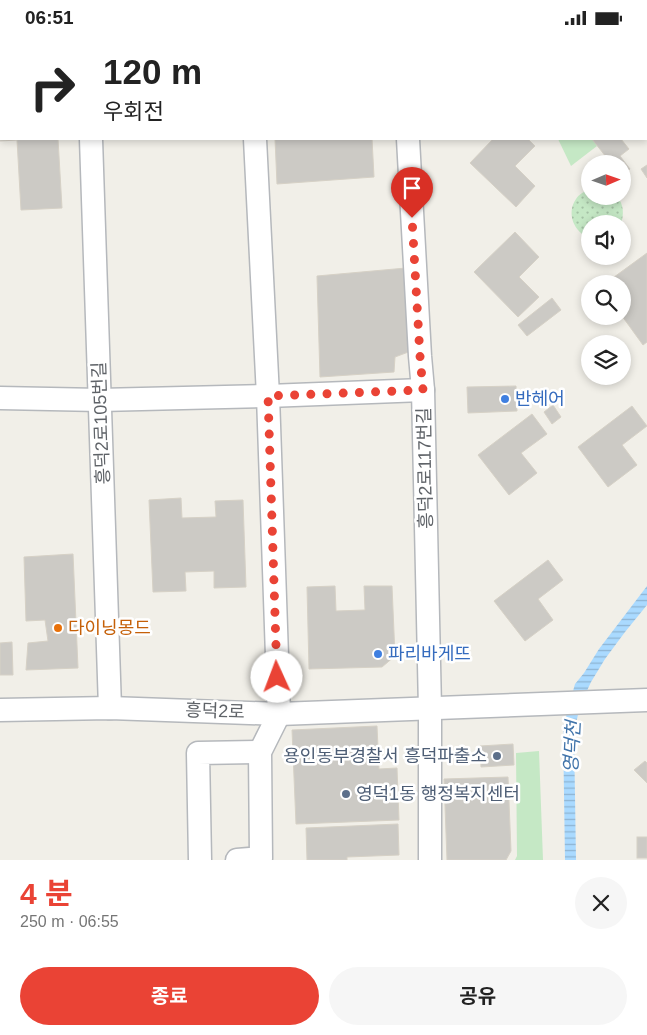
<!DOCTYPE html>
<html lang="ko">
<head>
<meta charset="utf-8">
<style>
	:root { --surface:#fff; --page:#f6f6f6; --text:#222; --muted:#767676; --accent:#ea4335 }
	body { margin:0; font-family:Helvetica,"Noto Sans KR",sans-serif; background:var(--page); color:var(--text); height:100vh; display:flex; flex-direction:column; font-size:19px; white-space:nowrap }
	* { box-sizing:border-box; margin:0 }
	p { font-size:16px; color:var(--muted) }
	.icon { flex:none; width:28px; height:28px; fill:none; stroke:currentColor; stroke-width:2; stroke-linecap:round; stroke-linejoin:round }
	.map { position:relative; height:825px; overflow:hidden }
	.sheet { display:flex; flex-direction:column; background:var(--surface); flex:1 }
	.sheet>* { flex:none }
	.top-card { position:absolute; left:0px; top:0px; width:648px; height:105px; box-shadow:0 2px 8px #0003; background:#fff; color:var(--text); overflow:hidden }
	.needle { width:32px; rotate:88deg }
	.controls { position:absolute; left:581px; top:120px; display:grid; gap:10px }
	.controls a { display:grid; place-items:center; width:50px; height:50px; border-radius:50%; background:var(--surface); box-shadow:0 2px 8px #0003; font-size:25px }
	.pin { position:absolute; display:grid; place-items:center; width:42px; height:42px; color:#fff; margin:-51px -21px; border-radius:50% 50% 50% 0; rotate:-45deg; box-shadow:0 0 5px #0007 }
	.pin .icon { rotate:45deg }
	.me { position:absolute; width:55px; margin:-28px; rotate:358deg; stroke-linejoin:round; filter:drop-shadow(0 0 4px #0008) }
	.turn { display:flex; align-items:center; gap:18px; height:105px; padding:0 20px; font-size:22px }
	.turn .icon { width:65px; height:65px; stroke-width:2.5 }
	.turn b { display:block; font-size:35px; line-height:42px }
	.round { display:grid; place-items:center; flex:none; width:52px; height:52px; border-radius:26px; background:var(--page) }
	.summary { display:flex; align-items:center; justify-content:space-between; height:85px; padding:0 20px }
	h1 { font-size:30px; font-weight:700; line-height:38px; color:var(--accent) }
	.cta { display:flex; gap:10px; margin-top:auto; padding:10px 20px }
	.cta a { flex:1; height:58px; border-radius:30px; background:var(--accent); color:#fff; font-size:20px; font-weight:700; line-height:58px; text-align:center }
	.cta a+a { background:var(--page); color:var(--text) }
	.status { display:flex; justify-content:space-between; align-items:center; height:35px; padding:0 25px; background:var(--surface); direction:ltr }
	.status svg { height:14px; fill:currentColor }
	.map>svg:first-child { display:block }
</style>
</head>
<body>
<div class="status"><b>06:51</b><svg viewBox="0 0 49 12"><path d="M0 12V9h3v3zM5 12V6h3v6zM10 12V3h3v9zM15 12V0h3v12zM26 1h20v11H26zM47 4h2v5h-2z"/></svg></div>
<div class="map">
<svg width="647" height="825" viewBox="0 0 647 825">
	<defs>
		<pattern id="grass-dots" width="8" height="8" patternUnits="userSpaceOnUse" patternTransform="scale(1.25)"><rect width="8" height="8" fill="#c5e8c5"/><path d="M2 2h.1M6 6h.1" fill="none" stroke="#a3c0a4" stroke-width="1.8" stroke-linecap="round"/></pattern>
		<pattern id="water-rules" width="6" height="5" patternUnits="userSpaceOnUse" patternTransform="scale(1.25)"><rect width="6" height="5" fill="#aadaff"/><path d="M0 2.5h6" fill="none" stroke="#8eb4d2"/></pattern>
	</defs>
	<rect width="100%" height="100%" fill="#f1efe8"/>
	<path fill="url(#grass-dots)" d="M589,154H590V161H617C624,170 624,179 621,189H590V203C574,198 566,178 576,164C579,159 584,157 589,154Z"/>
	<g fill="#c5e8c5">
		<polygon points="558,104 592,104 597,111 571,131"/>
		<polygon points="539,716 543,825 515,825 517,821 516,718"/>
	</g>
	<polygon fill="url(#water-rules)" points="647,551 647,570 625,597 605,624 591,647 580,671 574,697 576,825 565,825 563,692 575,649 584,638 599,614"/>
	<g fill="#cccac5" stroke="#d6d1c6">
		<polygon points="509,0 554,0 554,1 510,1"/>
		<polygon points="0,74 1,74 1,104 58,104 62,173 21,175 17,105 0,106"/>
		<polygon points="275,104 372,104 374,142 277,149"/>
		<polygon points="493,104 528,104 535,111 515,131 535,151 516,172 470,128"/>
		<polygon points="592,104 621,104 629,114 620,121 630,134 622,139 622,129 607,129 610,127"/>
		<polygon points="647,130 647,143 641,134"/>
		<polygon points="515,197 539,222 519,242 539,262 518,282 474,237"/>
		<polygon points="647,218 647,307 643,310 622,281 622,249 613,249 610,245"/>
		<polygon points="406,233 411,316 395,322 394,337 320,342 317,241"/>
		<polygon points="552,263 561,275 527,301 518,290"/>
		<polygon points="516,351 517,376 468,378 467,352"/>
		<polygon points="553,370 561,382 552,389 544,377"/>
		<polygon points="632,371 647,391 622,410 637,430 608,452 578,412"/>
		<polygon points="532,379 547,399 521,418 537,438 509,460 478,420"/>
		<polygon points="181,463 182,483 216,482 215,466 243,465 246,552 214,553 214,536 185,537 186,556 153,557 149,465"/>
		<polygon points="73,519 78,633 26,635 28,608 48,606 45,585 26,586 24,522"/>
		<polygon points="548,525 563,545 538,564 553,585 525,606 494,566"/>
		<polygon points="335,551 336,576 365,575 364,551 392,551 395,621 382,632 309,634 307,552"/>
		<polygon points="12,607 13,640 0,640 0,608"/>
		<polygon points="377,691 379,734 397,733 399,785 296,789 292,695"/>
		<polygon points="513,709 514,730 481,732 480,711"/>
		<polygon points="645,726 647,728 647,748 634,735"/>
		<polygon points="508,742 511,816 506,825 447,825 444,744"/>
		<polygon points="398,789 399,820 347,822 347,825 307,825 306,793"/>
		<rect x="637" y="802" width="10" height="21"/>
	</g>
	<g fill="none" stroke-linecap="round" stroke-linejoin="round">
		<defs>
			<g id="minor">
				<polyline points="87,0 87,1"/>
				<polyline points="420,1 421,0"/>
				<polyline points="0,37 1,37"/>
				<polyline points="91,104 110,673"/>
				<polyline points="408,104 420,321 423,355 430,674 430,825"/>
				<polyline points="0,363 100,365 268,361 423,355"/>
				<polyline points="0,675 110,673 279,679 647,665"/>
				<polyline points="200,825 198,718 260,717"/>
				<polyline points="237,825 261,823 260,717 279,679 268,361 255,104"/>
			</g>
		</defs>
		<use href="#minor" stroke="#b5b8bc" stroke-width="25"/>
		<use href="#minor" stroke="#fff" stroke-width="22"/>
	</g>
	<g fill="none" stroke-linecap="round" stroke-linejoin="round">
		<polyline stroke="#ea4335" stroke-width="9" stroke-dasharray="0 16.2" points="277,642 268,361 423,355 420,321 412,183"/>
	</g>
	<g fill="#3f7fe0" stroke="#fff" stroke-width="2">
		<circle cx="505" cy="364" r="5"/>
		<circle cx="378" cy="619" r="5"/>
	</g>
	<circle fill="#e8710a" stroke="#fff" stroke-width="2" cx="58" cy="593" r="5"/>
	<g fill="#5c6f8a" stroke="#fff" stroke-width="2">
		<circle cx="497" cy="721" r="5"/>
		<circle cx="346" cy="759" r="5"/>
	</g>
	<g text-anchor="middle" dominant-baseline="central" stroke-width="5" stroke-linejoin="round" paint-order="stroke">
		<g font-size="18" fill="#366cbe" stroke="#fff" text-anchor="start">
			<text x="515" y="364">반헤어</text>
			<text x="388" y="619">파리바게뜨</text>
		</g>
		<g font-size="18" fill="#5f6368" stroke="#fff">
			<text transform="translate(101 388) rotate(-92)">흥덕2로105번길</text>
			<text transform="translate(425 433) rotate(-91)">흥덕2로117번길</text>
			<text transform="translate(215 676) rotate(2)">흥덕2로</text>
		</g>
		<g font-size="18" fill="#c56008" stroke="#fff" text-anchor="start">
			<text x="68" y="593">다이닝몽드</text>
		</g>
		<g font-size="18" fill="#4e5e75" stroke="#fff" text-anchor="end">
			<text x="487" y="721">용인동부경찰서 흥덕파출소</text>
			<text x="356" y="759" text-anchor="start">영덕1동 행정복지센터</text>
		</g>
		<g font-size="19" font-style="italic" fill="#4174aa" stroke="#fff">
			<text transform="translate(572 712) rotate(-87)">영덕천</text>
		</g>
	</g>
</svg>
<div class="controls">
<a><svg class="needle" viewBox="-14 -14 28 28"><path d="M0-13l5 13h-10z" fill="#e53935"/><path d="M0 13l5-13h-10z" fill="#767676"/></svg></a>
<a><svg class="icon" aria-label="sound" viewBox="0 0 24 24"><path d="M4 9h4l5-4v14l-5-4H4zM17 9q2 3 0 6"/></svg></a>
<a><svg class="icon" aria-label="search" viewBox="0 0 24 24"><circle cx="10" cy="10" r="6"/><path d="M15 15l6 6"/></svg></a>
<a><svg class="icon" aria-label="layers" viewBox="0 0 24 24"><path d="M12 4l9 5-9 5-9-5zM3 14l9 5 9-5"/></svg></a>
</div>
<div class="pin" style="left:412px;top:183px;background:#d93025"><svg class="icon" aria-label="arrive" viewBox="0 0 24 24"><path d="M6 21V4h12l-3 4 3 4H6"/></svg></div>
<svg class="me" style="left:277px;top:642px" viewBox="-20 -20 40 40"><circle r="19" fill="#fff"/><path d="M0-13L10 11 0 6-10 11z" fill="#ea4335"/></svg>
<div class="top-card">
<div class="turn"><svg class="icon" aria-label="right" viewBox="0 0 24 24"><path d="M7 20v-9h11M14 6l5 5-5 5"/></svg><div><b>120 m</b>우회전</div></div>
</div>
</div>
<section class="sheet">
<div class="summary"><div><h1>4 분</h1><p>250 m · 06:55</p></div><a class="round"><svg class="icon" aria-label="close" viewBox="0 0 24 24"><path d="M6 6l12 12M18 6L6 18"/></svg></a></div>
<div class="cta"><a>종료</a><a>공유</a></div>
</section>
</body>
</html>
